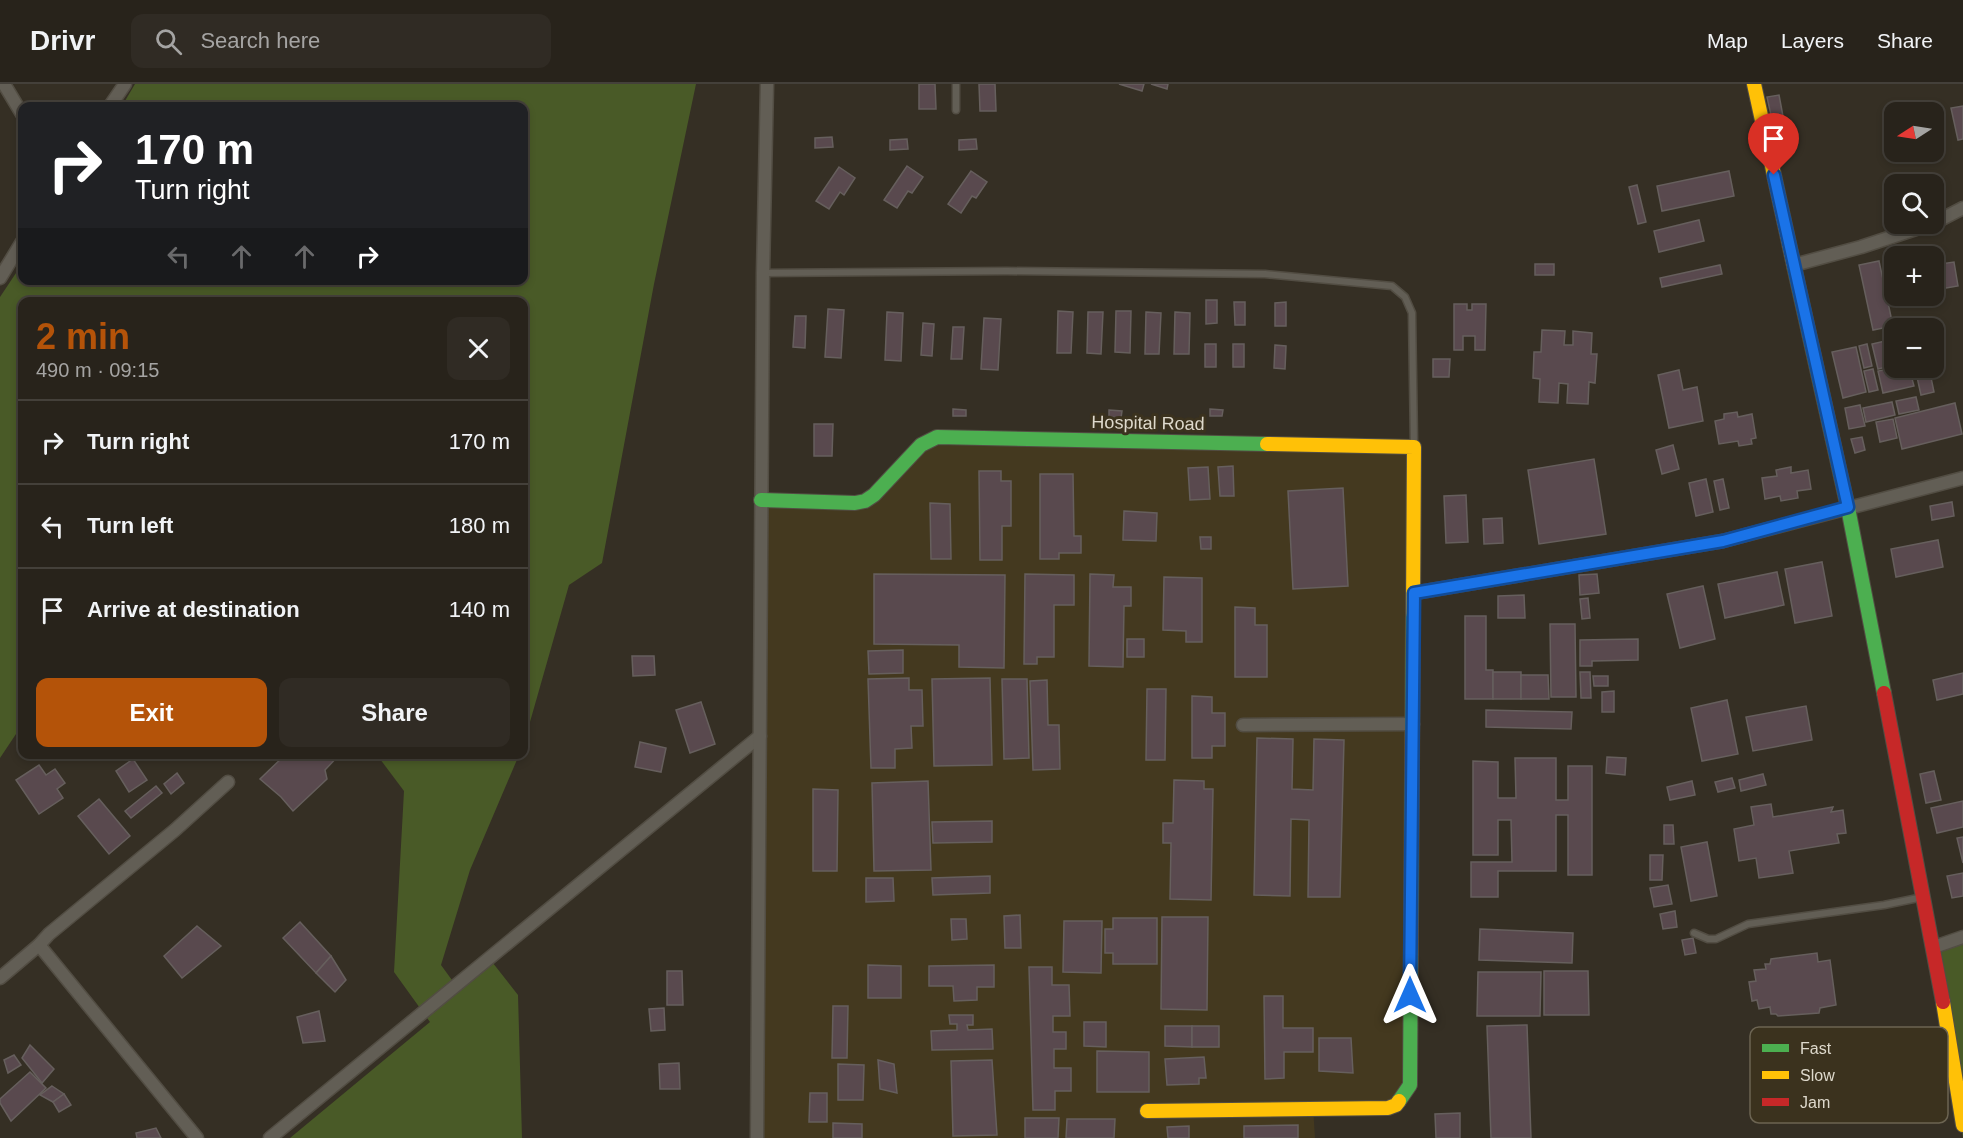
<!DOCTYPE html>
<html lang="en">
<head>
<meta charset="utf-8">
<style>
	:root { --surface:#28231b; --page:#302b24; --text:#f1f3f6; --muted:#a5a4a3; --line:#44403a; --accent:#b45309 }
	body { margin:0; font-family:Helvetica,sans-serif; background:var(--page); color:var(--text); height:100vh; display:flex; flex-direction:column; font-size:22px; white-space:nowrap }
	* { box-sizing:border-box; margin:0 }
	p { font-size:20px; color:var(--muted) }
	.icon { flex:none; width:33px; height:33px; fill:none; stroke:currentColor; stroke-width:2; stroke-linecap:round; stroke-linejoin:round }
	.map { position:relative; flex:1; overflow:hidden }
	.side { position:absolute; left:18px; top:213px; width:510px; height:462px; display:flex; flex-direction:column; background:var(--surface); border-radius:12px; box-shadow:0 3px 9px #0003,0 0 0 2px var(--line) }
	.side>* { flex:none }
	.guide { position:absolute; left:18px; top:18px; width:510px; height:183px; border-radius:12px; box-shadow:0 3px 9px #0003,0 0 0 2px var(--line); background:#202124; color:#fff; overflow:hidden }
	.needle { width:39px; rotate:258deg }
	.fabs { position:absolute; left:1884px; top:18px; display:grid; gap:12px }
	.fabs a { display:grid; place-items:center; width:60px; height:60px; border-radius:12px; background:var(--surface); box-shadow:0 3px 9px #0003,0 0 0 2px var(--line); font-size:30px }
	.pin { position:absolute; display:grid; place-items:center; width:51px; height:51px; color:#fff; margin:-62px -26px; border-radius:50% 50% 50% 0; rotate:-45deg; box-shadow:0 0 6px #0007 }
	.pin .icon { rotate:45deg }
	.me { position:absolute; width:66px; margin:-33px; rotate:0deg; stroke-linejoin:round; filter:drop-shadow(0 0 4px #0008) }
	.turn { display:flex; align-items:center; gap:21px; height:126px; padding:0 18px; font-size:27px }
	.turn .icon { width:78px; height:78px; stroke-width:2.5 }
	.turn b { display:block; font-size:42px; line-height:51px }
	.lanes { display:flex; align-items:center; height:57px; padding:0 18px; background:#0003; justify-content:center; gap:30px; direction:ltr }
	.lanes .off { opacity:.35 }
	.round { display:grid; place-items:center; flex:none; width:63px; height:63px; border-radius:12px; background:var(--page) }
	.overview { display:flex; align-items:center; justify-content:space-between; height:102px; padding:0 18px }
	h1 { font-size:36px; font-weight:700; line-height:45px; color:var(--accent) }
	.cta { display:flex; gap:12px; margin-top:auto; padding:12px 18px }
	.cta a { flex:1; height:69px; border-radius:12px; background:var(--accent); color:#fff; font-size:24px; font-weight:700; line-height:69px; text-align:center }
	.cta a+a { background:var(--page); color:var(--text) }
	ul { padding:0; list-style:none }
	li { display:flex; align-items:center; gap:18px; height:84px; padding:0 18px; border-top:2px solid var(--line) }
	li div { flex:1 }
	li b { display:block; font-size:22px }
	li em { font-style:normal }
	header { display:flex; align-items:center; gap:36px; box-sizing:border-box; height:84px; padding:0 30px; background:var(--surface); border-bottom:2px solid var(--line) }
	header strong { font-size:28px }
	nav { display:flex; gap:33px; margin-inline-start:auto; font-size:21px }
	.search { width:420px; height:54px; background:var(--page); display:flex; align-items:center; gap:15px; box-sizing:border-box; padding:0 21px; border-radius:12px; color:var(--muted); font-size:22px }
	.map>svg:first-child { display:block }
</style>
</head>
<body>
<header>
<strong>Drivr</strong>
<div class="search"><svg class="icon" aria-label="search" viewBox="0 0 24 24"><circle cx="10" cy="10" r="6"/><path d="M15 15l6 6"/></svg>Search here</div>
<nav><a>Map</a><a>Layers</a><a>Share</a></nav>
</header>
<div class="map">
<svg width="1963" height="1054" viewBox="0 0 1963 1054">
	<rect width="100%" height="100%" fill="#352f24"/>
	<polygon fill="#44391f" points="922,361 1413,364 1407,997 1390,1021 1313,1022 1315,1054 757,1054 762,418 855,420"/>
	<g fill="#495a27">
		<polygon points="135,0 696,0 654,200 602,479 569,501 524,659 524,218 22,218 22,641 0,674 0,213 22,180 22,196 524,196 524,22 122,22"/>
		<polygon points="377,671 519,671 470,786 441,881 457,903 489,874 518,911 522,1054 290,1054 430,938 394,888 404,707"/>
		<polygon points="1963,854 1963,1054 1933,864"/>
	</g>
	<g fill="#59494e" stroke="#665f5d" stroke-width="1.5">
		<polygon points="919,0 935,0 936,25 919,25"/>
		<polygon points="979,0 995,0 996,27 980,27"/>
		<polygon points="1119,0 1144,0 1142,7"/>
		<polygon points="1151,0 1168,0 1167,5"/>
		<polygon points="1779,11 1785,43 1774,45 1767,13"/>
		<polygon points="1963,22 1963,55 1958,56 1951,24"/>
		<polygon points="832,53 833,63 815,64 815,54"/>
		<polygon points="907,55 908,65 890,66 890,56"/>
		<polygon points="976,55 977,65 959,66 959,56"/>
		<polygon points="907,82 923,93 912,109 908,107 897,124 884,116"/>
		<polygon points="839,83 855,94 844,111 840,108 829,125 816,117"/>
		<polygon points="971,87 987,98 976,114 972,112 961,129 948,120"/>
		<polygon points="1729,87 1734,112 1662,127 1657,102"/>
		<polygon points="1637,101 1646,138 1638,140 1629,103"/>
		<polygon points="1699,136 1704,157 1659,168 1654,147"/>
		<polygon points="1879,177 1893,242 1873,246 1859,181"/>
		<polygon points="1954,178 1958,202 1934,206 1934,181"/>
		<rect x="1535" y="180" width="19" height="11"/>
		<polygon points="1720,181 1722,190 1662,203 1660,194"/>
		<polygon points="1206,216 1217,216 1217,239 1206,240"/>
		<polygon points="1234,218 1245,218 1245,241 1235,241"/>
		<polygon points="1286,218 1286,242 1275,242 1275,219"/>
		<polygon points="1454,220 1467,220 1467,226 1472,226 1472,220 1486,220 1485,266 1475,266 1475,252 1463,252 1463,266 1454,266"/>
		<polygon points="828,225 844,226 841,274 825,273"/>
		<polygon points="1058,227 1073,228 1071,269 1057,269"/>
		<polygon points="1116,227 1131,227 1130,269 1115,268"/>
		<polygon points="887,228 903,229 901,277 885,276"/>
		<polygon points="1088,228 1103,228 1101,270 1087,269"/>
		<polygon points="1146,228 1161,229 1159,270 1145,270"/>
		<polygon points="1175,228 1190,229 1189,270 1174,270"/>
		<polygon points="795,232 806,232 805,264 793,263"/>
		<polygon points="984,234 1001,235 998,286 981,285"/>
		<polygon points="923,239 934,240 932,272 921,271"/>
		<polygon points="953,243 964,243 962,275 951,275"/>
		<polygon points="1542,246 1565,247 1564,261 1573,261 1573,247 1592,249 1591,270 1597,270 1595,299 1589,298 1588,320 1567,319 1568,300 1559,299 1558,319 1539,318 1540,295 1533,294 1534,268 1541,268"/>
		<polygon points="1894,255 1894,281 1878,285 1872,260"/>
		<rect x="1205" y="260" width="11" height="23"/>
		<rect x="1233" y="260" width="11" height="23"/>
		<polygon points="1867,260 1872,282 1864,284 1859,262"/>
		<polygon points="1275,261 1286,262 1285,285 1274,284"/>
		<polygon points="1856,263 1866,308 1843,314 1832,268"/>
		<polygon points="1433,275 1450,275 1449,293 1433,293"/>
		<polygon points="1895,284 1909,284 1914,302 1883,309 1878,287"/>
		<polygon points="1915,284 1929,284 1934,308 1921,311"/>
		<polygon points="1873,285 1878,306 1869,308 1864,287"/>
		<polygon points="1679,286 1683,306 1697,303 1703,337 1669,344 1658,291"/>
		<polygon points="1916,313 1919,326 1899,330 1896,317"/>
		<polygon points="1892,318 1895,331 1866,338 1863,324"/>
		<polygon points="1955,319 1962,350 1902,365 1895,334"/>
		<polygon points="1860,321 1865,342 1849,345 1845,324"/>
		<polygon points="953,325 966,326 966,332 953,332"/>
		<polygon points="1210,325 1223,326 1222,332 1210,332"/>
		<polygon points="1109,326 1122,327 1121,334 1109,333"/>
		<polygon points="1737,328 1738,333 1752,330 1756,354 1751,355 1752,360 1739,362 1738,357 1719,360 1715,337 1724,335 1724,330"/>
		<polygon points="1893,335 1897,354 1880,358 1876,338"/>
		<polygon points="814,340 833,340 832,372 814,372"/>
		<polygon points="1862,353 1865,366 1855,369 1851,355"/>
		<polygon points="1673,361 1679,385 1662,390 1656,366"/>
		<polygon points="1594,375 1606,450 1539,460 1528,386"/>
		<polygon points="1233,382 1234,412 1220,412 1218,383"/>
		<polygon points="1208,383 1210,415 1190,416 1188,384"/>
		<polygon points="1791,383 1791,389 1808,386 1811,405 1797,407 1798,414 1781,417 1780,412 1765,415 1762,394 1777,392 1776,386"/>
		<polygon points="979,387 1001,387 1001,397 1011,397 1011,442 1002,442 1002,476 980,476"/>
		<polygon points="1040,390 1073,390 1074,452 1081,452 1081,469 1059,469 1059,475 1040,475"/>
		<polygon points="1706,395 1713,428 1696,432 1689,399"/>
		<polygon points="1723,395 1729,424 1720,426 1714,397"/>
		<polygon points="1343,404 1348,502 1293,505 1288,407"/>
		<polygon points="1466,411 1468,458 1446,459 1444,412"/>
		<polygon points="1952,418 1954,432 1932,436 1930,422"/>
		<polygon points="930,419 950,420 951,475 931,475"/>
		<polygon points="1124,427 1157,429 1156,457 1123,456"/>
		<polygon points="1502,434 1503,459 1484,460 1483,435"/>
		<polygon points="1200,453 1211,453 1211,465 1201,465"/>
		<polygon points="1938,456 1943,483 1896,493 1891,465"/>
		<polygon points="1822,478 1832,532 1795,539 1785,485"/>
		<polygon points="1777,488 1784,521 1725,534 1718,500"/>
		<polygon points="874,490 1005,491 1004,584 959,583 959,561 874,560"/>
		<polygon points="1025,490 1074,491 1074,521 1054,521 1054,573 1037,573 1037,580 1024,580"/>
		<polygon points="1090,490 1114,491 1113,503 1131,503 1131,522 1124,522 1123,583 1089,582"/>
		<polygon points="1597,490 1599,509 1580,511 1579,491"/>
		<polygon points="1164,493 1202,494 1202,558 1186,558 1186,547 1163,546"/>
		<polygon points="1703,502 1715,555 1680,564 1667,510"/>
		<polygon points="1524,511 1525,534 1498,534 1498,512"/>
		<polygon points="1588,514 1590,534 1582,535 1580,515"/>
		<polygon points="1235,523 1255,524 1255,541 1267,541 1267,593 1235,593"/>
		<polygon points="1465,532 1486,532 1486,586 1493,586 1493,615 1465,615"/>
		<polygon points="1550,540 1575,540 1576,613 1551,613"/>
		<rect x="1127" y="555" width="17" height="18"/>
		<polygon points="1638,555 1638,576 1592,577 1592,582 1580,582 1580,556"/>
		<polygon points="903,566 903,589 869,590 868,567"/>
		<polygon points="632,572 654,572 655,591 633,592"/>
		<rect x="1493" y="588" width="28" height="27"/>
		<polygon points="1580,588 1590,588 1591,614 1581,614"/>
		<polygon points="1963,589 1963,610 1937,616 1933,596"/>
		<polygon points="1521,591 1548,591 1549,615 1521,615"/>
		<polygon points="1593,592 1608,592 1608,602 1594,602"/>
		<polygon points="909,594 909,606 922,606 923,642 911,642 912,664 895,665 895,684 871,684 868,595"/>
		<polygon points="990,594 992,681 934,682 932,595"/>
		<polygon points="1002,595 1027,595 1029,674 1004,675"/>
		<polygon points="1047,596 1048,641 1059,641 1060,685 1033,686 1030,597"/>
		<polygon points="1147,605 1166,605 1165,676 1146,676"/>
		<polygon points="1614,607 1614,628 1602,628 1602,608"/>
		<polygon points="1192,612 1212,613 1212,629 1225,629 1225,662 1212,662 1212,674 1192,674"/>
		<polygon points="1727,616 1738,670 1702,677 1691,624"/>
		<polygon points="701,618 715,660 690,669 676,626"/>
		<polygon points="1806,622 1812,656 1753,667 1746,633"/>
		<polygon points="1486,626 1572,628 1571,645 1486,643"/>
		<polygon points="1257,654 1293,655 1292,705 1313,706 1314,655 1344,656 1340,813 1308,813 1309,736 1291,735 1290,812 1254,811"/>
		<polygon points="640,658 666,664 661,688 635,683"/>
		<polygon points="286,670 340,670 325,686 327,695 293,727 281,713 260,695"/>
		<polygon points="1607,673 1626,674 1625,691 1606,689"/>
		<polygon points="1515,674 1556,674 1556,716 1568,716 1568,682 1592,682 1592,791 1568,791 1568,731 1556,731 1556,787 1498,787 1498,813 1471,813 1471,778 1512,778 1511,736 1498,736 1498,771 1473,771 1473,677 1498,678 1498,714 1516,714"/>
		<polygon points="133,675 147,696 129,708 116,687"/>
		<polygon points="39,681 46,691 55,685 65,699 57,705 63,714 39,730 16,696"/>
		<polygon points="1934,687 1941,716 1926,719 1920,690"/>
		<polygon points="177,689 184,699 171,710 164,700"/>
		<polygon points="1763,690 1766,701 1741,707 1739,696"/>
		<polygon points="1732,694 1735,704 1718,708 1715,698"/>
		<polygon points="1174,696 1204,697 1204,705 1213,705 1211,816 1170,815 1171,759 1163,759 1163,739 1173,739"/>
		<polygon points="928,697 931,786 874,787 872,699"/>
		<polygon points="1692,697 1695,711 1670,716 1667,703"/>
		<polygon points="156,702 162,709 131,734 125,727"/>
		<polygon points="813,705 838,706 837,787 813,787"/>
		<polygon points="99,715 130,752 109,770 78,732"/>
		<polygon points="1963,717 1963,743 1937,749 1931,724"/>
		<polygon points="1771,720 1773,733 1833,723 1831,728 1843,726 1846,749 1837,750 1839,759 1789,767 1793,789 1759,794 1756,774 1739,777 1734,745 1754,741 1751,723"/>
		<polygon points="992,737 992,758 933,759 932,738"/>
		<polygon points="1664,741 1673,741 1674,760 1664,760"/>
		<polygon points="1963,753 1963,779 1957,754"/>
		<polygon points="1707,758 1717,812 1691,817 1681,763"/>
		<polygon points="1650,771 1663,771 1662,796 1650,796"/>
		<polygon points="1963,789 1963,812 1952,814 1947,792"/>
		<polygon points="990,792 990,809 933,811 932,794"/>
		<polygon points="866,794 893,794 894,817 866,818"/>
		<polygon points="1668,801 1672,820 1654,823 1650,804"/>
		<polygon points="1675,827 1677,843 1663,845 1660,830"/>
		<polygon points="1020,831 1021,864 1005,864 1004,832"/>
		<polygon points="1162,833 1208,833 1207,926 1161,925"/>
		<polygon points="1113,834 1157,834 1157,880 1113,880 1113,869 1105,869 1105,845 1113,845"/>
		<polygon points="951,835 966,835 967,855 952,856"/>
		<polygon points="1064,837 1102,837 1101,889 1063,888"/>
		<polygon points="300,838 331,872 316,889 283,854"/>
		<polygon points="197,842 221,862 182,894 164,872"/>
		<polygon points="1480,845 1573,849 1572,879 1479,876"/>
		<polygon points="1693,854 1696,869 1685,871 1682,856"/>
		<polygon points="1817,869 1818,878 1830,876 1836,921 1820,924 1819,929 1778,932 1776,930 1771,930 1770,923 1759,925 1757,916 1752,917 1749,898 1756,897 1754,886 1766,885 1765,880 1770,880 1771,875"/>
		<polygon points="331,872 346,896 335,908 316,889"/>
		<polygon points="868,881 901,882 901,914 868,914"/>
		<polygon points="994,881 994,903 977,903 977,916 954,917 953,902 929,902 929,882"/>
		<polygon points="1029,883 1052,883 1052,901 1069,901 1070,932 1053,932 1053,948 1066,948 1066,965 1054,965 1054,984 1071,984 1071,1007 1055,1007 1055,1026 1033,1026"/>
		<polygon points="667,887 682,887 683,921 667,921"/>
		<polygon points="1544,887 1588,887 1589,931 1544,931"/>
		<polygon points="1478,888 1541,888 1540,932 1477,932"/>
		<polygon points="1264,912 1283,912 1283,944 1313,944 1313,968 1284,968 1284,994 1265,995"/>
		<polygon points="833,922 848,922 847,974 832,974"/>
		<polygon points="664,924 665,946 651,947 649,925"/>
		<polygon points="319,927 325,957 303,959 297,933"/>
		<polygon points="949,931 973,931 973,941 967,941 968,946 992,945 993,965 932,966 931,947 957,946 957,940 950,940"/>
		<polygon points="1084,938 1106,938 1106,963 1084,962"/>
		<polygon points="1527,941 1531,1054 1491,1054 1487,942"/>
		<polygon points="1165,942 1192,942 1192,963 1165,962"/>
		<rect x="1192" y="942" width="27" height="21"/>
		<polygon points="1319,954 1351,954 1353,989 1319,987"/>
		<polygon points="30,961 54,985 42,999 22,974"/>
		<polygon points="1097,967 1149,968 1149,1008 1097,1008"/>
		<polygon points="14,971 21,981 8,989 4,976"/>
		<polygon points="1204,973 1206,994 1199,994 1199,1000 1167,1001 1165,975"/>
		<polygon points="878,976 894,980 897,1009 880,1005"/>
		<polygon points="992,976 997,1051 953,1052 951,977"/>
		<polygon points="679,979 680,1005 660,1005 659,980"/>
		<polygon points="838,980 864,981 863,1016 838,1016"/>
		<polygon points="30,988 46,1004 11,1037 0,1019 0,1015"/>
		<polygon points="52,1002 64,1010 53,1018 40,1011"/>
		<polygon points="810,1009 827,1009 827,1038 809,1038"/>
		<polygon points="64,1010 71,1021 59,1028 53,1018"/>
		<polygon points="1460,1029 1460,1054 1436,1054 1435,1030"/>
		<polygon points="1025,1034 1059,1034 1058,1054 1025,1054"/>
		<polygon points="1067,1035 1115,1035 1114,1054 1066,1054"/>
		<polygon points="833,1039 862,1040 862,1054 833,1054"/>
		<polygon points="1298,1041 1298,1054 1244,1054 1244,1042"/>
		<polygon points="1189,1042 1189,1054 1168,1054 1167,1043"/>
		<polygon points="156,1044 161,1054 137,1054 136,1049"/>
	</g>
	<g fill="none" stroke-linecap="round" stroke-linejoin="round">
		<defs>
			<g id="lane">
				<polyline points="956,0 956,26"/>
				<polyline points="763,189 1007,187 1265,190 1392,202 1405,213 1412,229 1414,360"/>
				<polyline points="1694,849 1708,855 1716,855 1748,840 1884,821 1923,813"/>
			</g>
			<g id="street">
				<polyline points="4,0 22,30"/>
				<polyline points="110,22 125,0"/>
				<polyline points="1934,139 1963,124"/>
				<polyline points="1794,181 1861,163 1931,140"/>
				<polyline points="0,194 22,158"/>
				<polyline points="1414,509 1723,457 1963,394"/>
				<polyline points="1243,641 1413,640"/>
				<polyline points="1934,863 1963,853"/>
				<polyline points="0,894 39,861"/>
				<polyline points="197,1054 39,861 49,850 175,746 228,698"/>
				<polyline points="270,1054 760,652"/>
				<polyline points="757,1054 763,189 767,0"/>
			</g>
			<g id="fast">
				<polyline points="1794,182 1848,424 1884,609"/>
				<polyline points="761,416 855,419 865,417 874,411 921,361 937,353 1267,360"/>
				<polyline points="1399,1017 1410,1001 1413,529"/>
			</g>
			<g id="slow">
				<polyline points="1754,0 1794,182"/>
				<polyline points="1267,360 1414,363 1413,529"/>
				<polyline points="1943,918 1963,1041"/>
				<polyline points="1147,1027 1388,1024 1396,1021 1399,1017"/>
			</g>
			<polyline id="jam" points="1884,609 1943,918"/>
		</defs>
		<use href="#lane" stroke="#524d43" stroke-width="9"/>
		<use href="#street" stroke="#524d43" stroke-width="15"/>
		<use href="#fast" stroke="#524d43" stroke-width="16"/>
		<use href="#slow" stroke="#524d43" stroke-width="16"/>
		<use href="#jam" stroke="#524d43" stroke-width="16"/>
		<use href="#lane" stroke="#625e55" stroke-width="6"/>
		<use href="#street" stroke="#625e55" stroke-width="12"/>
		<use href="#fast" stroke="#4caf50" stroke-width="14"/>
		<use href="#slow" stroke="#ffc107" stroke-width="14"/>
		<use href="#jam" stroke="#c62828" stroke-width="14"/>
	</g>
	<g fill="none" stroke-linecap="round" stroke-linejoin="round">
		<defs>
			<polyline id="route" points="1410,911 1414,509 1723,457 1848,423 1774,91"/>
		</defs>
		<use href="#route" stroke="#114b97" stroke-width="15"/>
		<use href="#route" stroke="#1a73e8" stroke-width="10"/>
	</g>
	<g text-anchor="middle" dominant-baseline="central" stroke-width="6" stroke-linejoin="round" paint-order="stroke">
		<g font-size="18" fill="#ded9cc" stroke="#3b321e">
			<text transform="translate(1148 339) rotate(1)">Hospital Road</text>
		</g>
	</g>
	<rect x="1750" y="943" width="198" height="96" rx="9" fill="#3b321e" stroke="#6c6452" stroke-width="1.5"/>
	<rect x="1762" y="960" width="27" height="8" fill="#4caf50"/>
	<rect x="1762" y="987" width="27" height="8" fill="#ffc107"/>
	<rect x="1762" y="1014" width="27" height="8" fill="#c62828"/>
	<g font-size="16" fill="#ded9cc">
		<text x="1800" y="970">Fast</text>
		<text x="1800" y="997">Slow</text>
		<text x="1800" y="1024">Jam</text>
	</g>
</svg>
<div class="fabs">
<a><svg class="needle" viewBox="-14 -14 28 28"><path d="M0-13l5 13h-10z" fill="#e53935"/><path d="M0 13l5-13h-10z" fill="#a5a4a3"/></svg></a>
<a><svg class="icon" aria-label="search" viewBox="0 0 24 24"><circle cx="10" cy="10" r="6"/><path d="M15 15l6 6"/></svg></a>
<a>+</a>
<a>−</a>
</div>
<div class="pin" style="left:1774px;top:91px;background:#d93025"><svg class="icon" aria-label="arrive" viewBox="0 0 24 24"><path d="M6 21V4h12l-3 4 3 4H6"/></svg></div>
<svg class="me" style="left:1410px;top:911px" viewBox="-20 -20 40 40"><path d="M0-17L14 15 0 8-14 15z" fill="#1a73e8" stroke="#fff" stroke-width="4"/></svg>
<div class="guide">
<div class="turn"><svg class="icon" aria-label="right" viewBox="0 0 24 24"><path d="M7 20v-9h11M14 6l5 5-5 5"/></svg><div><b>170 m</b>Turn right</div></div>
<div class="lanes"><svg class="icon off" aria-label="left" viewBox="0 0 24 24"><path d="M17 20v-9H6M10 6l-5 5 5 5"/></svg><svg class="icon off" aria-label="ahead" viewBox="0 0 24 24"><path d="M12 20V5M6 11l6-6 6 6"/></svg><svg class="icon off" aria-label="ahead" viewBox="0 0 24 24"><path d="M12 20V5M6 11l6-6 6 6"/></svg><svg class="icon" aria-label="right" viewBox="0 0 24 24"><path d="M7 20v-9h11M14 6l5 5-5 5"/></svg></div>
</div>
<section class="side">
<div class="overview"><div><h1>2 min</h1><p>490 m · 09:15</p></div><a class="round"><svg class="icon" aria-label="close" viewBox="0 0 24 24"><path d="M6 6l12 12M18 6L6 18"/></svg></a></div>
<ul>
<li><svg class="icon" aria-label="right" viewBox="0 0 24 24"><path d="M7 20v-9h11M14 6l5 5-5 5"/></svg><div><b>Turn right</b></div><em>170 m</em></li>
<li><svg class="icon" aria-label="left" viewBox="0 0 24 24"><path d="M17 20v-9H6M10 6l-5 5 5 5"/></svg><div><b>Turn left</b></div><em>180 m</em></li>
<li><svg class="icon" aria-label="arrive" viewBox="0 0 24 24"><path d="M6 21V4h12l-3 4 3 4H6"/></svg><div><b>Arrive at destination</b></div><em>140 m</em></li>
</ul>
<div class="cta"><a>Exit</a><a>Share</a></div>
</section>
</div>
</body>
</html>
